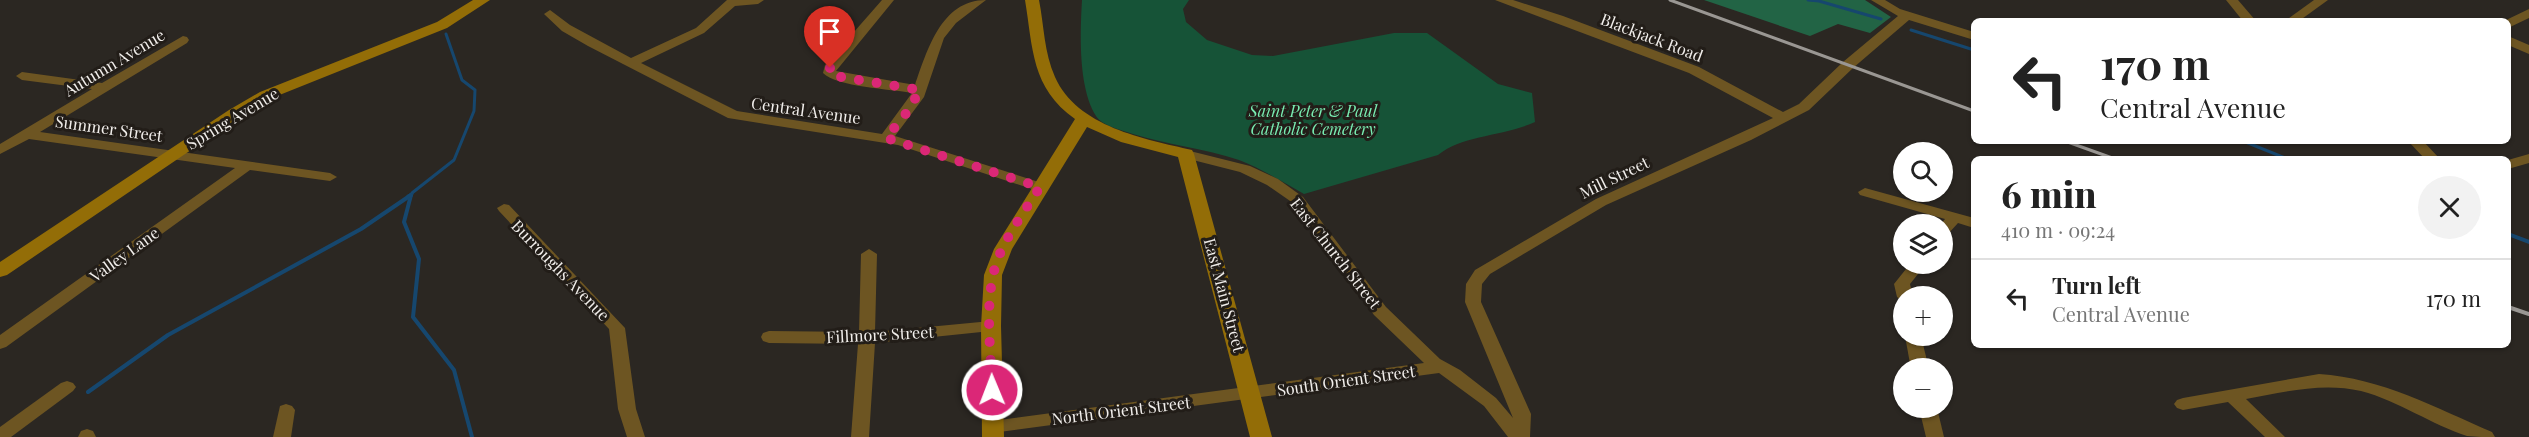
<!DOCTYPE html>
<html lang="en">
<head>
<meta charset="utf-8">
<style>
	:root { --surface:#fff; --page:#f2f2f2; --text:#222; --muted:#767676; --line:#e0e0e0 }
	body { margin:0; font-family:"Playfair Display",serif; background:var(--page); color:var(--text); height:100vh; display:flex; flex-direction:column; font-size:22px; white-space:nowrap }
	* { box-sizing:border-box; margin:0 }
	p { font-size:20px; color:var(--muted) }
	.icon { flex:none; width:33px; height:33px; fill:none; stroke:currentColor; stroke-width:2; stroke-linecap:round; stroke-linejoin:round }
	.map { position:relative; flex:1; overflow:hidden }
	.details { position:absolute; left:1971px; top:156px; width:540px; height:192px; display:flex; flex-direction:column; background:var(--surface); border-radius:9px; box-shadow:0 2px 4px #0004 }
	.details>* { flex:none }
	.guide { position:absolute; left:1971px; top:18px; width:540px; height:126px; border-radius:9px; box-shadow:0 2px 4px #0004; background:#fff; color:var(--text); overflow:hidden }
	.fabs { position:absolute; left:1893px; top:142px; display:grid; gap:12px }
	.fabs a { display:grid; place-items:center; width:60px; height:60px; border-radius:50%; background:var(--surface); box-shadow:0 2px 4px #0004; font-size:30px }
	.pin { position:absolute; display:grid; place-items:center; width:51px; height:51px; color:#fff; margin:-62px -26px; border-radius:50% 50% 50% 0; rotate:-45deg; box-shadow:0 0 6px #0007 }
	.pin .icon { rotate:45deg }
	.me { position:absolute; width:66px; margin:-33px; rotate:359deg; stroke-linejoin:round; filter:drop-shadow(0 0 4px #0008) }
	.turn { display:flex; align-items:center; gap:21px; height:126px; padding:0 30px; font-size:27px }
	.turn .icon { width:78px; height:78px; stroke-width:2.5 }
	.turn b { display:block; font-size:42px; line-height:51px }
	.round { display:grid; place-items:center; flex:none; width:63px; height:63px; border-radius:32px; background:var(--page) }
	.overview { display:flex; align-items:center; justify-content:space-between; height:102px; padding:0 30px }
	h1 { font-size:36px; font-weight:800; line-height:45px }
	ul { padding:0; list-style:none }
	li { display:flex; align-items:center; gap:18px; height:78px; padding:0 30px; border-top:2px solid var(--line) }
	li div { flex:1 }
	li b { display:block; font-size:22px }
	li em { font-style:normal }
	.map>svg:first-child { display:block }
</style>
</head>
<body>
<div class="map">
<svg width="2529" height="437" viewBox="0 0 2529 437">
	<rect width="100%" height="100%" fill="#2b2722"/>
	<path fill="#165337" d="M1082,0H1189L1183,9L1186,22L1207,40L1252,55L1273,56L1394,33H1427L1498,84L1532,93L1535,122C1505,136 1462,135 1438,155L1304,194C1283,182 1262,169 1239,160C1204,148 1168,145 1133,134C1122,130 1102,126 1096,116C1078,88 1080,33 1082,0Z"/>
	<polygon fill="#226445" points="1704,0 1865,0 1891,17 1870,33 1838,24 1810,36"/>
	<g fill="none" stroke-linecap="round" stroke-linejoin="round">
		<g stroke="#16476e" stroke-width="3">
			<polyline points="1808,0 1819,1 1881,19"/>
			<polyline points="1911,30 1974,50"/>
			<polyline points="2243,141 2288,159"/>
			<polyline points="408,196 412,194"/>
			<polyline points="411,196 412,193 454,160 474,111 475,90 462,80 446,34"/>
		</g>
		<g stroke="#16476e" stroke-width="4">
			<polyline points="411,195 404,222 419,259 413,317 454,370 472,437"/>
			<polyline points="2508,234 2529,242"/>
			<polyline points="88,392 168,335 361,229 411,195"/>
		</g>
		<g fill="#6d5522" fill-rule="evenodd">
			<path d="M727,0H764L758,4L735,6L704,33L641,63L737,111L882,134L912,93C891,89 837,87 823,73L825,65L882,0H894L836,71L915,85C927,51 941,0 986,0L956,23L944,38L924,97L895,136L1045,184L1047,187L1040,191L1035,190L898,145L728,118L588,46L562,31L544,14L550,10L570,25L631,58L696,28Z"/>
			<polygon points="1495,0 1513,0 1563,16 1699,67 1783,112 1799,104 1843,62 1898,16 1871,0 1885,0 1900,9 1974,32 1974,40 1909,20 1853,68 1809,110 1751,140 1606,205 1490,274 1482,284 1481,302 1531,414 1530,437 1508,437 1484,406 1439,373 992,433 986,432 983,427 986,422 992,421 1424,363 1374,315 1293,203 1267,185 1240,172 1181,157 1179,154 1181,151 1186,150 1250,166 1278,179 1303,197 1386,307 1440,359 1460,370 1496,398 1513,418 1465,302 1466,284 1475,270 1596,199 1773,118 1689,73"/>
			<polygon points="2226,0 2238,0 2256,21 2243,21"/>
			<polygon points="2314,0 2328,0 2299,21 2285,21"/>
			<polygon points="2529,9 2529,18 2508,28 2508,21 2504,21"/>
			<polygon points="183,36 187,37 189,40 187,43 40,132 330,173 337,177 330,181 250,170 6,347 0,349 0,335 235,168 29,139 0,154 0,144 92,89 22,80 16,76 22,72 102,83"/>
			<polygon points="2508,36 2529,45 2529,54 2508,45"/>
			<polygon points="2408,141 2423,141 2440,159 2425,159"/>
			<polygon points="2529,154 2529,163 2508,169 2508,160"/>
			<polygon points="1865,188 1974,218 1974,228 1958,223 1947,235 1942,237 1942,225 1940,225 1945,219 1860,195 1858,192"/>
			<polygon points="504,204 509,205 625,328 636,409 645,437 627,437 618,409 609,329 499,211 497,208"/>
			<polygon points="869,249 877,254 875,332 991,321 997,322 999,326 997,330 991,331 875,343 869,437 851,437 858,344 769,343 763,341 761,337 763,333 769,331 859,332 861,254"/>
			<polygon points="1910,264 1926,264 1910,284 1913,297 1904,297 1904,302 1897,297 1894,284"/>
			<polygon points="1905,336 1921,336 1929,369 1911,369"/>
			<path d="M2319,374C2382,378 2436,408 2492,432L2495,437C2486,437 2476,437 2467,436C2432,425 2399,401 2361,391C2322,382 2285,392 2246,399L2285,437H2265L2228,402L2183,410L2177,408L2174,404L2177,400L2183,398Z"/>
			<polygon points="67,381 73,383 76,387 73,391 11,437 0,437 0,427 61,383"/>
			<polygon points="286,404 292,406 295,410 291,437 273,437 280,406"/>
			<polygon points="1919,408 1937,408 1944,437 1926,437"/>
			<polygon points="87,429 93,431 96,437 78,437 81,431"/>
		</g>
		<g fill="#936d07" fill-rule="evenodd">
			<polygon points="473,0 490,0 447,28 272,98 241,116 7,275 0,277 0,262 229,110 260,92 437,22"/>
			<path d="M1025,0H1039C1044,25 1044,53 1055,77C1077,127 1145,139 1192,150L1194,154L1272,437H1250L1178,157L1121,142L1087,127L1012,249L1002,275L1001,326L1004,437H982L981,326L984,275L994,249L1075,119C1031,88 1033,48 1025,0Z"/>
		</g>
		<g stroke="#9a9793" stroke-width="3">
			<polyline points="1670,0 1974,111"/>
			<polyline points="2065,141 2115,159"/>
		</g>
		<polyline stroke="#9a9793" stroke-width="4" points="2508,307 2529,314"/>
	</g>
	<g fill="none" stroke-linecap="round" stroke-linejoin="round">
		<path stroke="#db2777" stroke-width="10" stroke-dasharray="0 18" d="M830,68L829,73L835,76L920,90L908,111L886,138L1040,187C1025,211 1005,237 996,264C984,303 991,349 992,390"/>
	</g>
	<g text-anchor="middle" dominant-baseline="central" stroke-width="6" stroke-linejoin="round" paint-order="stroke">
		<g font-size="16" fill="#f1eeeb" stroke="#221d18">
			<text transform="translate(1652 37) rotate(21)">Blackjack Road</text>
			<text transform="translate(114 62) rotate(-31)">Autumn Avenue</text>
			<text transform="translate(806 110) rotate(8)">Central Avenue</text>
			<text transform="translate(232 118) rotate(-31)">Spring Avenue</text>
			<text transform="translate(109 128) rotate(8)">Summer Street</text>
			<text transform="translate(1614 177) rotate(-26)">Mill Street</text>
			<text transform="translate(1336 253) rotate(52)">East Church Street</text>
			<text transform="translate(124 254) rotate(-36)">Valley Lane</text>
			<text transform="translate(561 270) rotate(46)">Burroughs Avenue</text>
			<text transform="translate(1225 295) rotate(75)">East Main Street</text>
			<text transform="translate(880 334) rotate(-3)">Fillmore Street</text>
			<text transform="translate(1346 380) rotate(-8)">South Orient Street</text>
			<text transform="translate(1121 410) rotate(-7)">North Orient Street</text>
		</g>
		<g font-size="16" font-style="italic" fill="#79edb2" stroke="#221d18">
			<text x="1313" y="110">Saint Peter &amp; Paul<tspan x="1313" dy="18">Catholic Cemetery</tspan></text>
		</g>
	</g>
</svg>
<div class="fabs">
<a><svg class="icon" aria-label="search" viewBox="0 0 24 24"><circle cx="10" cy="10" r="6"/><path d="M15 15l6 6"/></svg></a>
<a><svg class="icon" aria-label="layers" viewBox="0 0 24 24"><path d="M12 4l9 5-9 5-9-5zM3 14l9 5 9-5"/></svg></a>
<a>+</a>
<a>−</a>
</div>
<div class="pin" style="left:830px;top:68px;background:#d93025"><svg class="icon" aria-label="arrive" viewBox="0 0 24 24"><path d="M6 21V4h12l-3 4 3 4H6"/></svg></div>
<svg class="me" style="left:992px;top:390px" viewBox="-20 -20 40 40"><circle r="17" fill="#db2777" stroke="#fff" stroke-width="3"/><path d="M0-11L8 9 0 5-8 9z" fill="#fff"/></svg>
<div class="guide">
<div class="turn"><svg class="icon" aria-label="left" viewBox="0 0 24 24"><path d="M17 20v-9H6M10 6l-5 5 5 5"/></svg><div><b>170 m</b>Central Avenue</div></div>
</div>
<section class="details">
<div class="overview"><div><h1>6 min</h1><p>410 m · 09:24</p></div><a class="round"><svg class="icon" aria-label="close" viewBox="0 0 24 24"><path d="M6 6l12 12M18 6L6 18"/></svg></a></div>
<ul>
<li><svg class="icon" aria-label="left" viewBox="0 0 24 24"><path d="M17 20v-9H6M10 6l-5 5 5 5"/></svg><div><b>Turn left</b><p>Central Avenue</p></div><em>170 m</em></li>
</ul>
</section>
</div>
</body>
</html>
